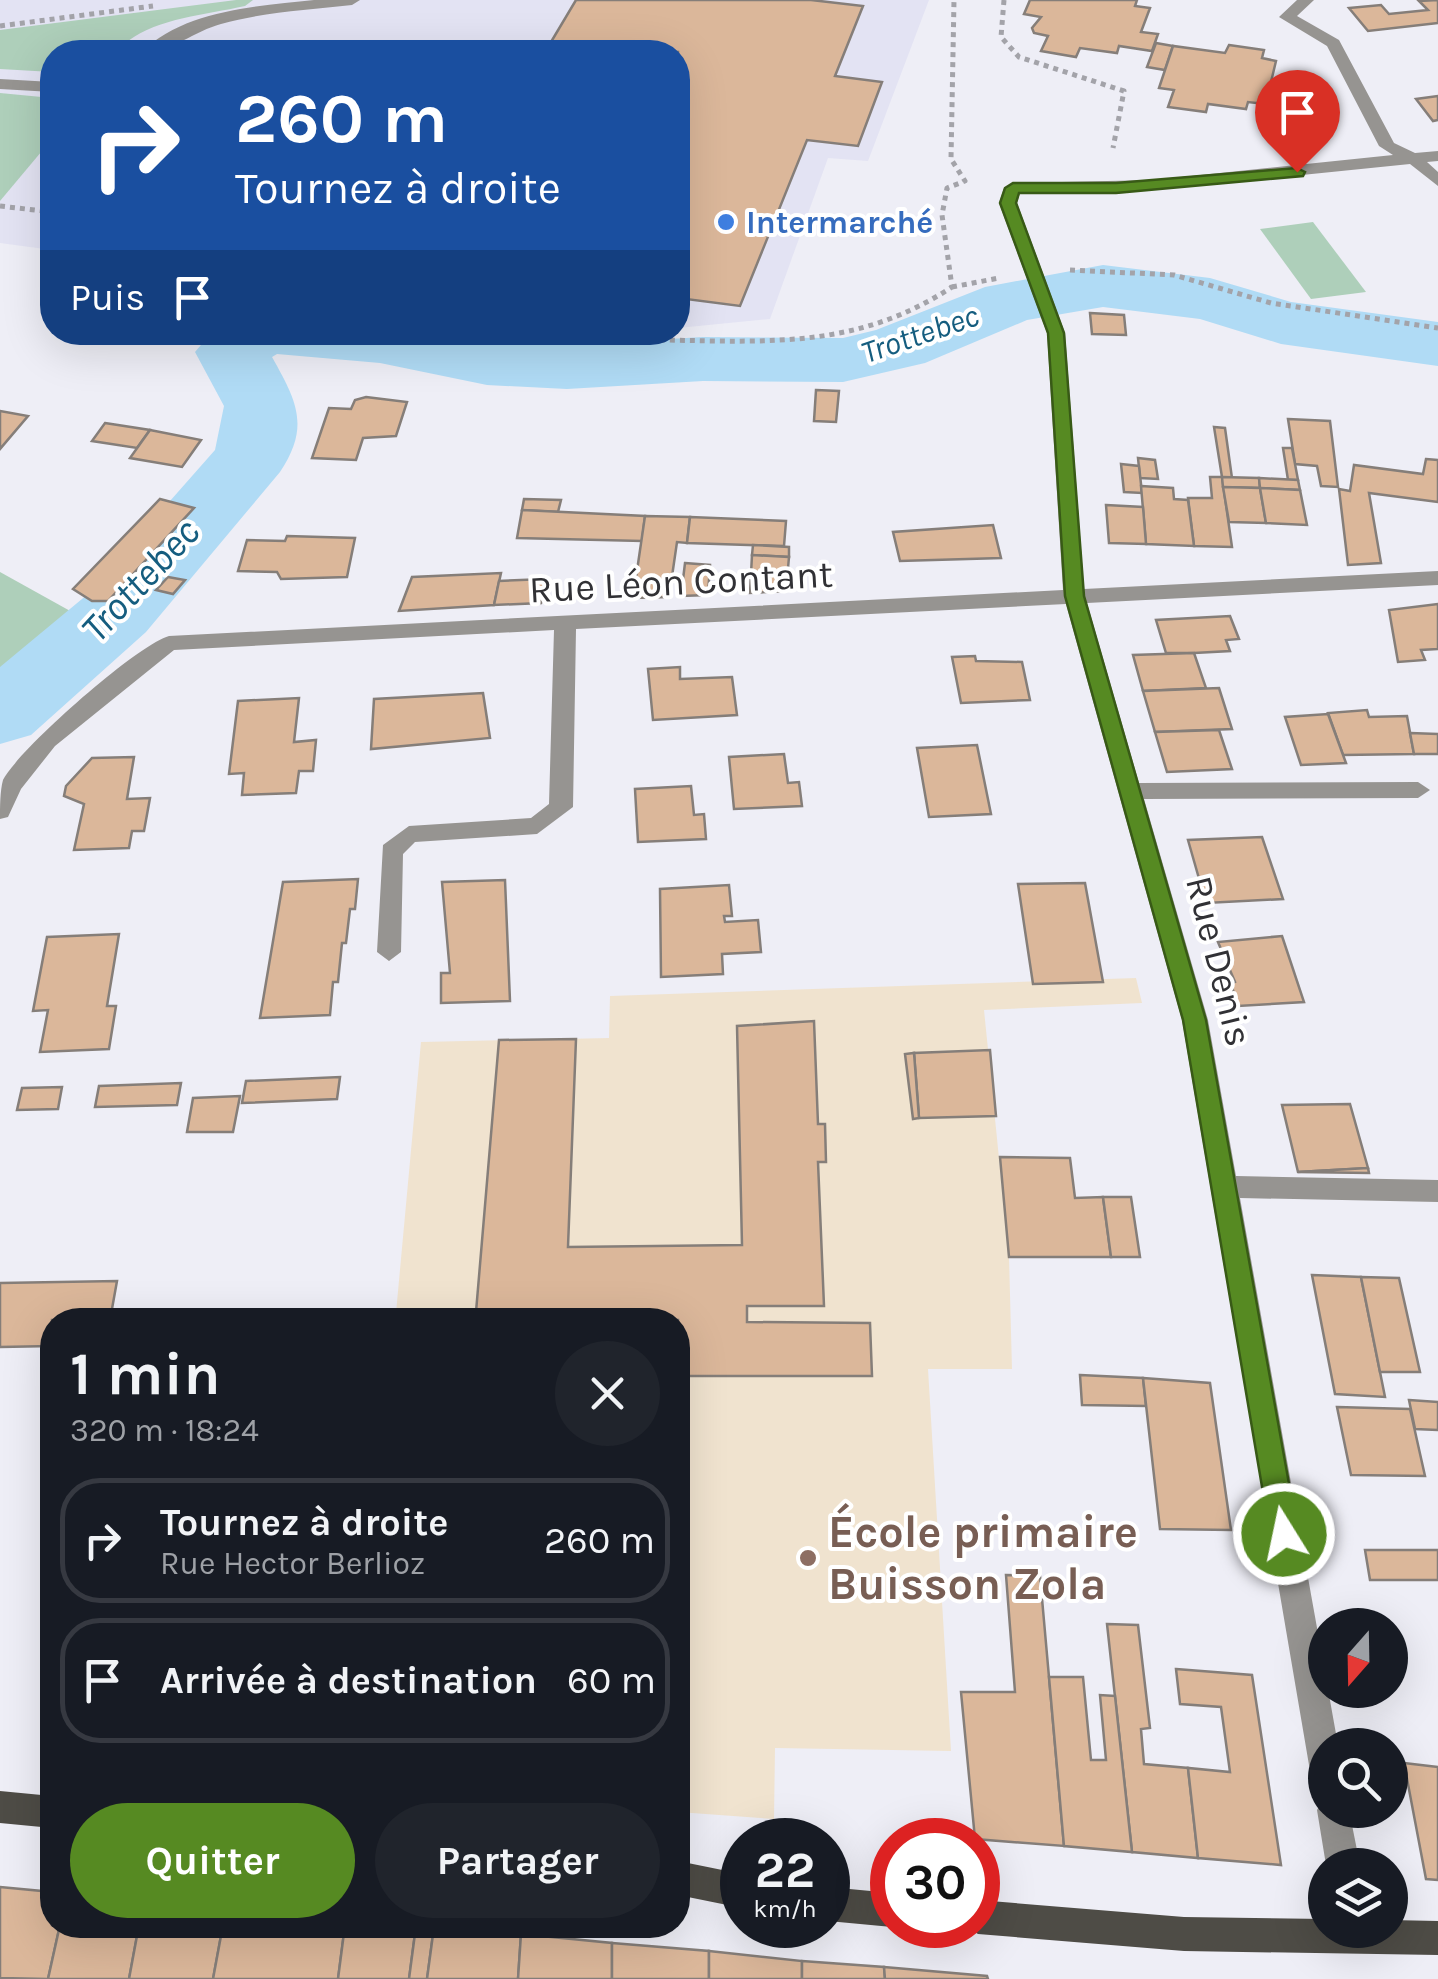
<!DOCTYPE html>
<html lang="fr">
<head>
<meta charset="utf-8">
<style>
	:root { --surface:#171b24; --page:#20242c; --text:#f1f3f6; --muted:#9ea1a6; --line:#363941; --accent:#568a22 }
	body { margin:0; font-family:Karla,sans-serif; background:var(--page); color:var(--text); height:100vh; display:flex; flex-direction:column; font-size:38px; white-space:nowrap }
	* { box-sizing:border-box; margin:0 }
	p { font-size:32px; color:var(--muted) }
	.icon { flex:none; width:55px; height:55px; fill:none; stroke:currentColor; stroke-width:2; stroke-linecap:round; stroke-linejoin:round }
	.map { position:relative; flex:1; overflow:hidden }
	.side { position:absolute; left:40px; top:1308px; width:650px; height:630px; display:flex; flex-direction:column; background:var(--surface); border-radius:40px; box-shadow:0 10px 40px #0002 }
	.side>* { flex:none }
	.guide { position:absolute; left:40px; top:40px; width:650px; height:305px; border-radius:40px; box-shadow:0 10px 40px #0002; background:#1a4fa0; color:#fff; overflow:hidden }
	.needle { width:65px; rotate:200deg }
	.fabs { position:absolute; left:1308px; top:1608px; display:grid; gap:20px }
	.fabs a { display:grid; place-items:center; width:100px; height:100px; border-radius:50%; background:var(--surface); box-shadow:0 10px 40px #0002; font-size:50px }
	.speed { position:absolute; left:720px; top:1818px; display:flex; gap:20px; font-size:50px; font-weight:700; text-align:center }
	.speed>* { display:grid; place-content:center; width:130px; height:130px; border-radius:50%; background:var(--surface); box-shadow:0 10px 40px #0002; line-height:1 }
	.speed small { font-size:25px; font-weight:400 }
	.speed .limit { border:15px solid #d22; background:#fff; color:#111 }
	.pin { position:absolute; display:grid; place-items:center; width:85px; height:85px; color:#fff; margin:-102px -42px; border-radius:50% 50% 50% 0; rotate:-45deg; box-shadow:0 0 10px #0007 }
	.pin .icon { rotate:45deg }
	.me { position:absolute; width:110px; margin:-55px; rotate:350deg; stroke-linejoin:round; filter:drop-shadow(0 0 8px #0008) }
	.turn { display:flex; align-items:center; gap:35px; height:210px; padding:0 30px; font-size:45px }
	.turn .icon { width:130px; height:130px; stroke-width:2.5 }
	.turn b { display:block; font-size:70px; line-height:85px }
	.then { display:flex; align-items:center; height:95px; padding:0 30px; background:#0003; gap:20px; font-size:38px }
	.round { display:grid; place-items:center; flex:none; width:105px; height:105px; border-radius:52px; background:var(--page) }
	.head { display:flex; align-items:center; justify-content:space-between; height:170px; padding:0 30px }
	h1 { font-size:60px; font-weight:700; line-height:75px }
	.action { display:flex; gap:20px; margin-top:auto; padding:20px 30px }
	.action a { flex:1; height:115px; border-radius:60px; background:var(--accent); color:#fff; font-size:40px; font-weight:700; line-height:115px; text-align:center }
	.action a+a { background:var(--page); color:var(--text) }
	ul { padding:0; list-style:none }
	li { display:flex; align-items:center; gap:30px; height:125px; margin:0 20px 15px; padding:0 10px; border:5px solid var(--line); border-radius:40px }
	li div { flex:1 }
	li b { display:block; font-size:38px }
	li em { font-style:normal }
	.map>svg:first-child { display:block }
</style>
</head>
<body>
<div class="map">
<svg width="1438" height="1979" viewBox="0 0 1438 1979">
	<rect width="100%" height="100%" fill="#eeeef6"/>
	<polygon fill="#e3e3f3" points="0,0 929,0 868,161 828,158 770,319 678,328 678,52 52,52 52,250 0,243"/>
	<polygon fill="#f0e3cf" points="1136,978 1142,1003 984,1010 1009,1257 1012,1369 928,1369 951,1751 775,1748 774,1819 678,1812 678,1320 604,1310 396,1313 421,1042 609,1038 610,996"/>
	<g fill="#aecfba">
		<path d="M236,0H253L245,6C205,15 159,18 128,41L132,42L117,52H52V72L0,69V30Z"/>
		<polygon points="0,93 52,98 52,139 0,201"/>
		<polygon points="1313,222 1366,292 1311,299 1260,229"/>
		<polygon points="0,572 81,617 0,687"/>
	</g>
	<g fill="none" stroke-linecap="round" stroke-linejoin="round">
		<path fill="#b0dbf5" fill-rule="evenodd" d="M1103,265L1210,278L1291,302L1438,322V366L1281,344L1200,319L1103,307L1027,320L925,363L843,382L703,381L567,389L487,385L380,363L277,354L272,357C296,400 311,426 280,472L146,632L31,735L0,744V667L88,594L215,450L224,406L195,352L212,332H446L487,341L567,345L703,337L843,338L876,330L985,287Z"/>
	</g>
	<g fill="#dbb79a" stroke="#857e79" stroke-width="2.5">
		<polygon points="576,0 811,0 863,6 835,76 882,82 858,146 807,140 740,306 678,298 678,52 545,52"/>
		<polygon points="1030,0 1137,0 1135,6 1150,8 1141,32 1158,34 1152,51 1119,46 1117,53 1080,48 1076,57 1041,51 1048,36 1034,33 1032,28 1041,17 1024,14"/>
		<polygon points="1438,0 1438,23 1368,31 1349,8 1381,5 1389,14 1428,10 1419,1"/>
		<polygon points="1156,43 1173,46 1165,70 1147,67"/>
		<polygon points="1229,45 1264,50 1262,58 1276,61 1270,86 1288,89 1284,106 1248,102 1246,109 1208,104 1206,112 1168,107 1174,90 1159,88 1173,46 1225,53"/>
		<polygon points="1438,96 1438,120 1433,121 1416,99"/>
		<polygon points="1090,313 1124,315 1126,335 1092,334"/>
		<polygon points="816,390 839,391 836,422 814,421"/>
		<polygon points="366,397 407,402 396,436 363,438 356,460 312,458 329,408 351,409 355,400"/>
		<polygon points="0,411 28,416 0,449"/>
		<polygon points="1288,419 1330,421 1338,487 1321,486 1317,466 1295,464"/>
		<polygon points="105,423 150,430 137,448 92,441"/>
		<polygon points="1214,427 1225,428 1232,478 1222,477"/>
		<polygon points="150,430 201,440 182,467 130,458"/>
		<polygon points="1283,448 1292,448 1298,480 1288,480"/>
		<polygon points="1138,458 1155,460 1158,479 1140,478"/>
		<polygon points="1426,459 1438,460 1438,502 1369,493 1381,563 1348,565 1339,489 1350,491 1354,465 1423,474"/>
		<polygon points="1121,464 1139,466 1142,493 1124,492"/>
		<polygon points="1210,477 1222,477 1232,547 1194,546 1188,498 1212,498"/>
		<polygon points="1222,477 1259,478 1260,488 1223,487"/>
		<polygon points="1259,478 1298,480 1300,490 1260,488"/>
		<polygon points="1141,486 1173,488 1174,499 1188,500 1194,546 1146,544"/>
		<polygon points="1223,487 1260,488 1266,523 1229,522"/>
		<polygon points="1260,488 1300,490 1307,525 1266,523"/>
		<polygon points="160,499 194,508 108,601 92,601 73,589"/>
		<polygon points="524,499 561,500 558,512 522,510"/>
		<polygon points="1106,505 1143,507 1146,544 1109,543"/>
		<polygon points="522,510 645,516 642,541 517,538"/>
		<polygon points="645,516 690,517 687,543 677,542 669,597 633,598"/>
		<polygon points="690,517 786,521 784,546 687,543"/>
		<polygon points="993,525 1001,558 900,561 893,532"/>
		<polygon points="287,536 355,538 347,577 281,579 277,572 238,571 247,540 285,541"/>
		<polygon points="753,545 789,547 789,557 752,555"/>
		<polygon points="752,555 789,557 786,591 750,593"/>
		<polygon points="685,563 710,565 708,595 681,596"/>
		<polygon points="501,573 494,605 399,611 412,577"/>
		<polygon points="168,577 185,580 173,594 156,590"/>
		<polygon points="545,579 541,603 494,605 499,581"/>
		<polygon points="1438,604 1438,649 1421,650 1425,660 1398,662 1389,610"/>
		<polygon points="1230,616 1239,639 1226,640 1230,651 1194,653 1166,653 1156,620"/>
		<polygon points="1194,653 1206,688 1143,691 1133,655"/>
		<polygon points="975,656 976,661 1022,662 1030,700 961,703 952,657"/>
		<polygon points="680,667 680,679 732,677 737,715 653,720 648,669"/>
		<polygon points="1219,688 1232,729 1155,732 1143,691"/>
		<polygon points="483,693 490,738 371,749 374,699"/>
		<polygon points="299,698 294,742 316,740 313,771 299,771 296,793 242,795 244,773 229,774 238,701"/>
		<polygon points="1367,710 1369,717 1407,716 1414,754 1343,755 1328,713"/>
		<polygon points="1328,714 1346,763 1301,765 1285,717"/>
		<polygon points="1219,730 1232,769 1167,772 1155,732"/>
		<polygon points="1410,733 1438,734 1438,754 1414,754"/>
		<polygon points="977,745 991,814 929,817 917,748"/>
		<polygon points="784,754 788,783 799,782 802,806 734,809 729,757"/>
		<polygon points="134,757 127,799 150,798 144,831 132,831 129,848 74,850 84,804 64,796 66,786 92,758"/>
		<polygon points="691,786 694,815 704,814 706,839 638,842 635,789"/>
		<polygon points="1262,837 1283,899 1206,903 1188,840"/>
		<polygon points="358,879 355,909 350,909 346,943 342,943 338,982 333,982 330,1015 260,1018 283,882"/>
		<polygon points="505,880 510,1001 441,1003 441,973 450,973 442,882"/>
		<polygon points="1085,883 1103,982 1033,984 1018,884"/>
		<polygon points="729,885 732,916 724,916 725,922 758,920 761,952 722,954 723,974 661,977 660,889"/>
		<polygon points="119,934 107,1006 116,1006 109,1049 40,1052 48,1010 33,1011 47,937"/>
		<polygon points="1282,936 1304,1002 1238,1006 1231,984 1235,982 1218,942"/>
		<polygon points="814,1021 818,1124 825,1124 826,1162 818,1162 824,1306 747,1306 747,1322 870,1323 872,1376 678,1376 678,1320 604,1320 605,1310 476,1312 499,1040 576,1039 568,1247 742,1245 737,1026"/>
		<polygon points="990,1050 996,1116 919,1118 914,1053"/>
		<polygon points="914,1053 919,1118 913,1119 905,1054"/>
		<polygon points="340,1077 337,1099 242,1103 246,1081"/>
		<polygon points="181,1083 177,1105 95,1107 99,1086"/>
		<polygon points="62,1087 58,1109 17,1110 22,1088"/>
		<polygon points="240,1096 233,1132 187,1132 193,1098"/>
		<polygon points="1350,1104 1368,1168 1298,1172 1282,1105"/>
		<polygon points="1000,1157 1070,1158 1075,1198 1103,1197 1111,1257 1009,1257"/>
		<polygon points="1368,1168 1369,1173 1298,1172"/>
		<polygon points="1103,1197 1131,1197 1140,1257 1111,1257"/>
		<polygon points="1312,1275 1361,1277 1385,1397 1335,1394"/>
		<polygon points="1361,1277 1399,1278 1420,1372 1380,1372"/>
		<polygon points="117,1281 110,1320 52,1320 52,1346 0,1347 0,1283"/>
		<polygon points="605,1310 604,1320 520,1320 521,1311"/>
		<polygon points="1080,1375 1143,1378 1146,1406 1082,1405"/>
		<polygon points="1143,1378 1210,1383 1231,1530 1160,1529"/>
		<polygon points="1409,1400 1438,1402 1438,1430 1415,1429"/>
		<polygon points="1337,1407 1410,1409 1425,1476 1351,1475"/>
		<polygon points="1365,1550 1438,1550 1438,1580 1370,1580"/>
		<polygon points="1006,1575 1040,1576 1064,1846 975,1839 961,1692 1015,1692"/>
		<polygon points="1107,1624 1138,1625 1150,1728 1141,1729 1144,1764 1188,1768 1198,1858 1132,1852"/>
		<polygon points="1176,1669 1252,1675 1281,1865 1198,1858 1188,1768 1230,1772 1221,1707 1180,1704"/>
		<polygon points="1049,1677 1083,1677 1091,1760 1106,1760 1100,1695 1115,1696 1132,1852 1064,1846"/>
		<polygon points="1404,1763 1438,1767 1438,1880 1426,1879"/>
		<polygon points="0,1887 52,1892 52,1925 60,1925 48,1979 0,1978"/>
		<polygon points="60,1925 139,1925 129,1979 48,1979"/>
		<polygon points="139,1925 223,1925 213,1979 129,1979"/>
		<polygon points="223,1925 345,1925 338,1979 213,1979"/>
		<polygon points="345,1925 416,1926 409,1979 338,1979"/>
		<polygon points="416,1926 434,1927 427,1979 409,1979"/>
		<polygon points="434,1927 521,1934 518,1979 427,1979"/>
		<polygon points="521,1934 612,1943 612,1979 518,1979"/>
		<polygon points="612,1943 709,1951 709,1979 612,1979"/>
		<polygon points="709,1951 802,1961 802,1979 709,1979"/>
		<polygon points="802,1961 884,1967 885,1979 802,1979"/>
		<polygon points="884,1967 987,1976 988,1979 885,1979"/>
	</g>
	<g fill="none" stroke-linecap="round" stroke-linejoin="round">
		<g stroke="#a3a3a9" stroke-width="5" stroke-dasharray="5 5" stroke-linecap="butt">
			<polyline points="1004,0 1001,37 1019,57 1124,91 1113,148"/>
			<polyline points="0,26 153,6"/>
			<polyline points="0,206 52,212"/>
			<polyline points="1070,270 1174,275 1271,303 1438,328"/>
			<polyline points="952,287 999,278"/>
			<path d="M490,332C549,339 606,340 665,340C772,342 859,348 952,287L942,215L947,188L965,181L951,159L954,0"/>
		</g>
		<g fill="#969491" fill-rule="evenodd">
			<path d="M314,0H360L352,5C309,10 263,12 221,24C194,31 169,54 142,52C184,10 258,6 314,0Z"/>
			<path d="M1297,0H1314L1297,16L1339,40L1394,143L1415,153L1438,151V161L1427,162L1438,172V186L1410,164L1153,190L1020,193L1017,203L1065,333L1084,589L1438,571V585L1087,603L1139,783L1418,782L1430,790L1418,798L1144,799L1208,1020L1236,1176L1438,1180V1202L1240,1198L1338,1745H1325V1781L1314,1776L1309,1765L1182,1020L1066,604L576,629L573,807L537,834L415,842L403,854L401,952L389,961L377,952L383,845L409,826L531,818L549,804L554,630L174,650L55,746L21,789L8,817L0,819C0,807 0,791 3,780C19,749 137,645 169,636L1063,590L1047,333L999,203L1004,188L1013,183L1153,180L1393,155L1379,146L1327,46L1279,17Z"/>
			<polygon points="0,79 52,82 52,92 0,89"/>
			<polygon points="1325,1797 1325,1810 1349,1810 1360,1865 1326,1865 1317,1810"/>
		</g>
		<g fill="#4e4c46" fill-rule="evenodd">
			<polygon points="0,1791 52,1796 52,1828 0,1823"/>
			<polygon points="678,1861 742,1874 742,1908 678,1895"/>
			<polygon points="828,1887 892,1893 892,1925 897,1925 892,1927 828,1921"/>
			<polygon points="978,1900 1184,1917 1325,1919 1325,1930 1390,1930 1390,1920 1438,1921 1438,1955 1184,1951 978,1934 964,1925 978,1925"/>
		</g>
	</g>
	<polygon fill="#568a22" stroke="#385a16" stroke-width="2.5" points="1297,168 1305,172 1303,176 1116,193 1019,193 1016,203 1064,333 1084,596 1206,1020 1298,1534 1294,1543 1284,1547 1275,1543 1270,1534 1183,1020 1065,596 1048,333 1000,203 1005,188 1013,183 1116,183"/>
	<circle fill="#3f7fe0" stroke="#fff" stroke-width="4" cx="726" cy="222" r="10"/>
	<circle fill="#8d6e63" stroke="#fff" stroke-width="4" cx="808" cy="1558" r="10"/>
	<g text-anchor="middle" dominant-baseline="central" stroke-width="8" stroke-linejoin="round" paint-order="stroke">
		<g font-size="32" font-weight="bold" fill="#366cbe" stroke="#fff" text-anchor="start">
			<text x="746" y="222">Intermarché</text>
		</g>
		<g font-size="32" font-style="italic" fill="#155d7f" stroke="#fff">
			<text transform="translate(920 334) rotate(-19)">Trottebec</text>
		</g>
		<g font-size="38" fill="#313135" stroke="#fff">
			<text transform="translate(681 582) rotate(-3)">Rue Léon Contant</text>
			<text transform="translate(1219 961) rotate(76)">Rue Denis</text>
		</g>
		<g font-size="40" font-style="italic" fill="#155d7f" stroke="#fff">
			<text transform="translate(140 580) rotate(-47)">Trottebec</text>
		</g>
		<g font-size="45" font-weight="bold" fill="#785e54" stroke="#fff" text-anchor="start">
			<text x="828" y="1532">École primaire<tspan x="828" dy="52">Buisson Zola</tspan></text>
		</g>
	</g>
</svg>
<div class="fabs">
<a><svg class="needle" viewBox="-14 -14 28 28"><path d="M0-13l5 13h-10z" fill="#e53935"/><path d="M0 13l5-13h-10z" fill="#9ea1a6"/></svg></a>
<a><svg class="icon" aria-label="search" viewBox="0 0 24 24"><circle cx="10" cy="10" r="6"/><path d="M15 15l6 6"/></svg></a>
<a><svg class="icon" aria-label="layers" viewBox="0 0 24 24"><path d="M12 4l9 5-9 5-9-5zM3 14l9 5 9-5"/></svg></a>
</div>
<div class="speed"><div>22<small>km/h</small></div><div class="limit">30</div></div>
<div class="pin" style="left:1297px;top:172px;background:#d93025"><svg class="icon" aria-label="arrive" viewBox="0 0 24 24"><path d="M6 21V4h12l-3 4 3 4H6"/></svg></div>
<svg class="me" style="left:1284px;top:1534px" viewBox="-20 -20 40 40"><circle r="17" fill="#568a22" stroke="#fff" stroke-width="3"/><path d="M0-11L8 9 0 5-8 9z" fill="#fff"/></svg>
<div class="guide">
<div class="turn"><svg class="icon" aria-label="right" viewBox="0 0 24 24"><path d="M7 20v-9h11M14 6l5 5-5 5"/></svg><div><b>260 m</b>Tournez à droite</div></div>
<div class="then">Puis<svg class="icon" aria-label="arrive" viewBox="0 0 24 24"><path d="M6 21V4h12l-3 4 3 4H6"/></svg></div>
</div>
<section class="side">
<div class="head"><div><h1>1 min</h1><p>320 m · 18:24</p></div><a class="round"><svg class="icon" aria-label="close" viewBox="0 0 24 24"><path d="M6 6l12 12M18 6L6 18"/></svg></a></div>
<ul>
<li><svg class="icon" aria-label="right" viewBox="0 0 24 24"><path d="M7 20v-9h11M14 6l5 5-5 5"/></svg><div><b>Tournez à droite</b><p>Rue Hector Berlioz</p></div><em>260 m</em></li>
<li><svg class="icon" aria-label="arrive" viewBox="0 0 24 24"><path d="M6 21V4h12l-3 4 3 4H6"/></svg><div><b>Arrivée à destination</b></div><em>60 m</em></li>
</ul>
<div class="action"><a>Quitter</a><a>Partager</a></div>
</section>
</div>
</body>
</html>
